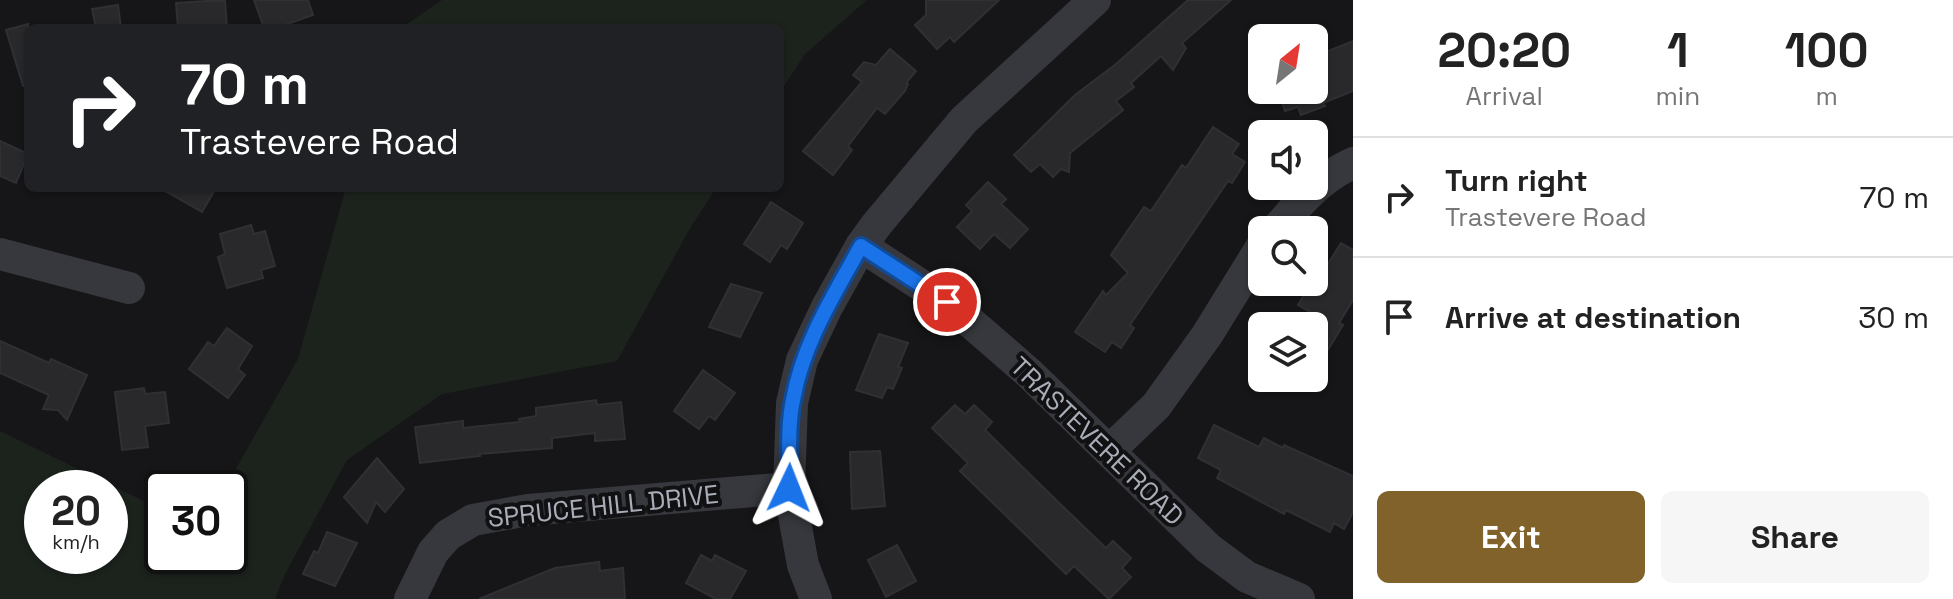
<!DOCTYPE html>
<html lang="en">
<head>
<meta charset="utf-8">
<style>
	:root { --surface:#fff; --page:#f6f6f6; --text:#222; --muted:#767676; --line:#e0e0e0; --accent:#80622a }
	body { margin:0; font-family:"Space Grotesk",sans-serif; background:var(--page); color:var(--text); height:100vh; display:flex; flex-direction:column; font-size:30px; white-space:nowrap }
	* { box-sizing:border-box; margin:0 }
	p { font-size:26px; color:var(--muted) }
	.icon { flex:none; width:44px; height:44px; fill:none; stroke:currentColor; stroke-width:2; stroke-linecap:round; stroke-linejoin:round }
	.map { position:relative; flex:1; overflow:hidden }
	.sheet { display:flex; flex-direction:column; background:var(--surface); width:600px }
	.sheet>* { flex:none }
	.hud { position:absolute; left:24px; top:24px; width:760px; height:168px; border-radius:12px; box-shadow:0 2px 6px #0004; background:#202124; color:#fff; overflow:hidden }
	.needle { width:52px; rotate:30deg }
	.tools { position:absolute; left:1248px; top:24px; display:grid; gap:16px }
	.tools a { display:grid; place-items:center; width:80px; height:80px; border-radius:12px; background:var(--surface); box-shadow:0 2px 6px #0004; font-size:40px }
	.speed { position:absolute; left:24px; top:470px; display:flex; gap:16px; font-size:40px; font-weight:700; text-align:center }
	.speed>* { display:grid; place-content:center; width:104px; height:104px; border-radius:50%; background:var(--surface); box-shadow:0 2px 6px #0004; line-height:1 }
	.speed small { font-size:20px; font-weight:400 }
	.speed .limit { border:4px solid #111; border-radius:12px; background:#fff; color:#111 }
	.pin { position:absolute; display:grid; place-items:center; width:68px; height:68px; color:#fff; margin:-34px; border:4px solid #fff; border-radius:50%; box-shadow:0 2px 8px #0007 }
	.me { position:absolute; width:88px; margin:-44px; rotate:2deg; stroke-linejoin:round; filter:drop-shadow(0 0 6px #0008) }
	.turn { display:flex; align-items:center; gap:28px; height:168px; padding:0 24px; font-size:36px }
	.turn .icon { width:104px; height:104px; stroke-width:2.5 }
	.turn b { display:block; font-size:56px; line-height:68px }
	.eta { display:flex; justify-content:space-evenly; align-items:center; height:136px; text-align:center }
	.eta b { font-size:48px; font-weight:700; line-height:56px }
	.button { display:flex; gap:16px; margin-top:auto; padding:16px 24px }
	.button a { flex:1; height:92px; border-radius:12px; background:var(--accent); color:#fff; font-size:32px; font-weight:700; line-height:92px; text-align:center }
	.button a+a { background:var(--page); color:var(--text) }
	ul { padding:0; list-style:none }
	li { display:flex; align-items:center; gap:24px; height:120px; padding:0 24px; border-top:2px solid var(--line) }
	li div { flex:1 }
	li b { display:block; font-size:30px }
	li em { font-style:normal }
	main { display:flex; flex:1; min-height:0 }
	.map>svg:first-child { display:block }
</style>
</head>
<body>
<main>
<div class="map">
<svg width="1353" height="599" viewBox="0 0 1353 599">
	<rect width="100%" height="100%" fill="#161618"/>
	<g fill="#1c231d" fill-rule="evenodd">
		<polygon points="442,0 867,0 805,54 780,92 780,28 401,28"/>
		<path d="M346,188H716L689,230L617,361L442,394L347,460L285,574L275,599H0V431L162,510V556H230V488H225L298,359ZM42,488H110V556H42Z"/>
	</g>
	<g fill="#29292c" stroke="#303034" stroke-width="2">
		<polygon points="254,0 308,0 313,15 276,28 264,28"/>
		<polygon points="926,0 999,0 954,42 950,37 937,49 915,25 926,15"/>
		<polygon points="1188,0 1231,0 1182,43 1186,48 1173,70 1161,56 1131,83 1134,87 1116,101 1123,110 1070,153 1069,172 1061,169 1053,177 1040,164 1031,172 1014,155 1075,95 1116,64"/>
		<polygon points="206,1 225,1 227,28 178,28 176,3"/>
		<polygon points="118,5 121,28 96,28 92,9"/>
		<polygon points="28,24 28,85 23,86 6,30"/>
		<polygon points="1353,41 1353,91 1323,103 1325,106 1301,115 1298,107 1285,111 1278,90 1314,90 1314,60 1319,59 1318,55"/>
		<polygon points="890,49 916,71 906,83 908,84 905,91 885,114 877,108 848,146 852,150 833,175 803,151 862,82 853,75 864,62 876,65"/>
		<polygon points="1213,127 1239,144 1232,154 1245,162 1232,183 1228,181 1130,325 1134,328 1121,348 1112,342 1105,352 1075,332 1103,291 1106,295 1128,273 1111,255 1144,207 1151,211 1182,165 1186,168"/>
		<polygon points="0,141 28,154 16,183 0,176"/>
		<polygon points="988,182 1006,199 1001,204 1028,229 1010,248 994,234 980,249 957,227 972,211 966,205"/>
		<polygon points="160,188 216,188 202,212"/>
		<polygon points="771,202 803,223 787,249 781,245 770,262 744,244"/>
		<polygon points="251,225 254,234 265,231 275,266 261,270 263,278 227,288 218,257 225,254 220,234"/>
		<polygon points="1341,243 1353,250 1353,300 1339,323 1343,325 1314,373 1314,326 1301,326 1310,312 1298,305 1311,283 1315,285"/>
		<polygon points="731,284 762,293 740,337 709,327"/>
		<polygon points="227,328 252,346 238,369 245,375 228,398 189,369 208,342 214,346"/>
		<polygon points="879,334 908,343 898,367 902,368 893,389 887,387 882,398 856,390"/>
		<polygon points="0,341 49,363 51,359 87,375 67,420 58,410 43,409 49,395 0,373"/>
		<polygon points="703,370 735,393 715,420 709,416 699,429 674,411"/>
		<polygon points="144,388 145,394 165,392 169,423 145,426 148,447 122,450 115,392"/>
		<polygon points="596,400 597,405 621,402 625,439 595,441 595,433 552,438 552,448 479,454 480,456 420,463 415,427 463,421 463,428 520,422 519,419 536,416 536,408"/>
		<polygon points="955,405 965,414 974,405 992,422 985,430 1053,497 1106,548 1113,541 1131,558 1122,568 1131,577 1109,599 1074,566 1066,574 960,471 968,463 932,428"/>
		<polygon points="1214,425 1259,447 1264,438 1283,448 1284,445 1353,476 1353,512 1344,529 1334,523 1330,532 1286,510 1284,514 1217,478 1221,470 1198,458"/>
		<polygon points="880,451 885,506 852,509 850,452"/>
		<polygon points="377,458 404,489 385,512 376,502 367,523 344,497"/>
		<polygon points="327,532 357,543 335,586 303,574 314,551 318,553"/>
		<polygon points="897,545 916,581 886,597 868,560"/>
		<polygon points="701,555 712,561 715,555 746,571 730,599 716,599 686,583"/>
		<polygon points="599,562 600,571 623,568 625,599 479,599 555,568"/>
	</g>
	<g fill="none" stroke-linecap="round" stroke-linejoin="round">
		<g stroke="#37383d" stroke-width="32">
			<path d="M1276,230C1299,203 1320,178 1353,163"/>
			<polyline points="861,246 947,302 1029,373 1208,548 1247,577 1299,599"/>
			<polyline points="0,254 129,288"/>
			<polyline points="1110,450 1156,406 1207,335 1262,246"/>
			<polyline points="410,599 433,552 448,535 473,520 528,510 789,488"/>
			<polyline points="816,599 803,565 789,488 792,403 802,360 827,307 861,246 877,224 964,120 1095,0"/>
		</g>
	</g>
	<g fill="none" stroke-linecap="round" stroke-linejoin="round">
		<defs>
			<path id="route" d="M789,488C790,459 787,428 793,400C803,343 834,295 861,246L947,302"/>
		</defs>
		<use href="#route" stroke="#114b97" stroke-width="20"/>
		<use href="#route" stroke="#1a73e8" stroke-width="14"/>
	</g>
	<g text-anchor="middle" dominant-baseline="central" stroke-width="8" stroke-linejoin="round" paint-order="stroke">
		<g font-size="26" fill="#a8adb8" stroke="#111113">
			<text transform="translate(1097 441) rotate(44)">TRASTEVERE ROAD</text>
			<text transform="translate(603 506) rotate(-6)">SPRUCE HILL DRIVE</text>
		</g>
	</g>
</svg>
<div class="tools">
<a><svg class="needle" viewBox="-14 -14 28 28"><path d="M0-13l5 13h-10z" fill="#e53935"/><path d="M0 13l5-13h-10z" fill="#767676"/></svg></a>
<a><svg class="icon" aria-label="sound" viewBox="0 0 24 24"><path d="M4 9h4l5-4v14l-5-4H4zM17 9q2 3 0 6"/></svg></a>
<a><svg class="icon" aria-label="search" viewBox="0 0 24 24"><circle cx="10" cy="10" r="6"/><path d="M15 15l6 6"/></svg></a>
<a><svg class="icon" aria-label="layers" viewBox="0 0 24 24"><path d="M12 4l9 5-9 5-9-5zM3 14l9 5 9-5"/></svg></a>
</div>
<div class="speed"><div>20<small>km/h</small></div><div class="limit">30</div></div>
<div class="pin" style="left:947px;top:302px;background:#d93025"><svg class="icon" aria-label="arrive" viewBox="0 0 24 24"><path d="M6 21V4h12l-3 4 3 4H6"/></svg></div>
<svg class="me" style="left:789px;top:488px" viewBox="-20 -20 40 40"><path d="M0-17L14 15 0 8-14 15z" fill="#1a73e8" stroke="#fff" stroke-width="4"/></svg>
<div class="hud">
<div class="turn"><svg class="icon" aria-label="right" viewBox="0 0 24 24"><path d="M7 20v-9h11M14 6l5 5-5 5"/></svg><div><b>70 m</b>Trastevere Road</div></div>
</div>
</div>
<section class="sheet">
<div class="eta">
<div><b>20:20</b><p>Arrival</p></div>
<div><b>1</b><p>min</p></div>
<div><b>100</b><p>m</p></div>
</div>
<ul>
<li><svg class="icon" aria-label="right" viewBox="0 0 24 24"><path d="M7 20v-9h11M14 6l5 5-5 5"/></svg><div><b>Turn right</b><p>Trastevere Road</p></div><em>70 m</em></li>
<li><svg class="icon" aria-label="arrive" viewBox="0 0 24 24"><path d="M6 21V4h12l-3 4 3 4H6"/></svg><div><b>Arrive at destination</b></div><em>30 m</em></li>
</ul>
<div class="button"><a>Exit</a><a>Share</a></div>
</section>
</main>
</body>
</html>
